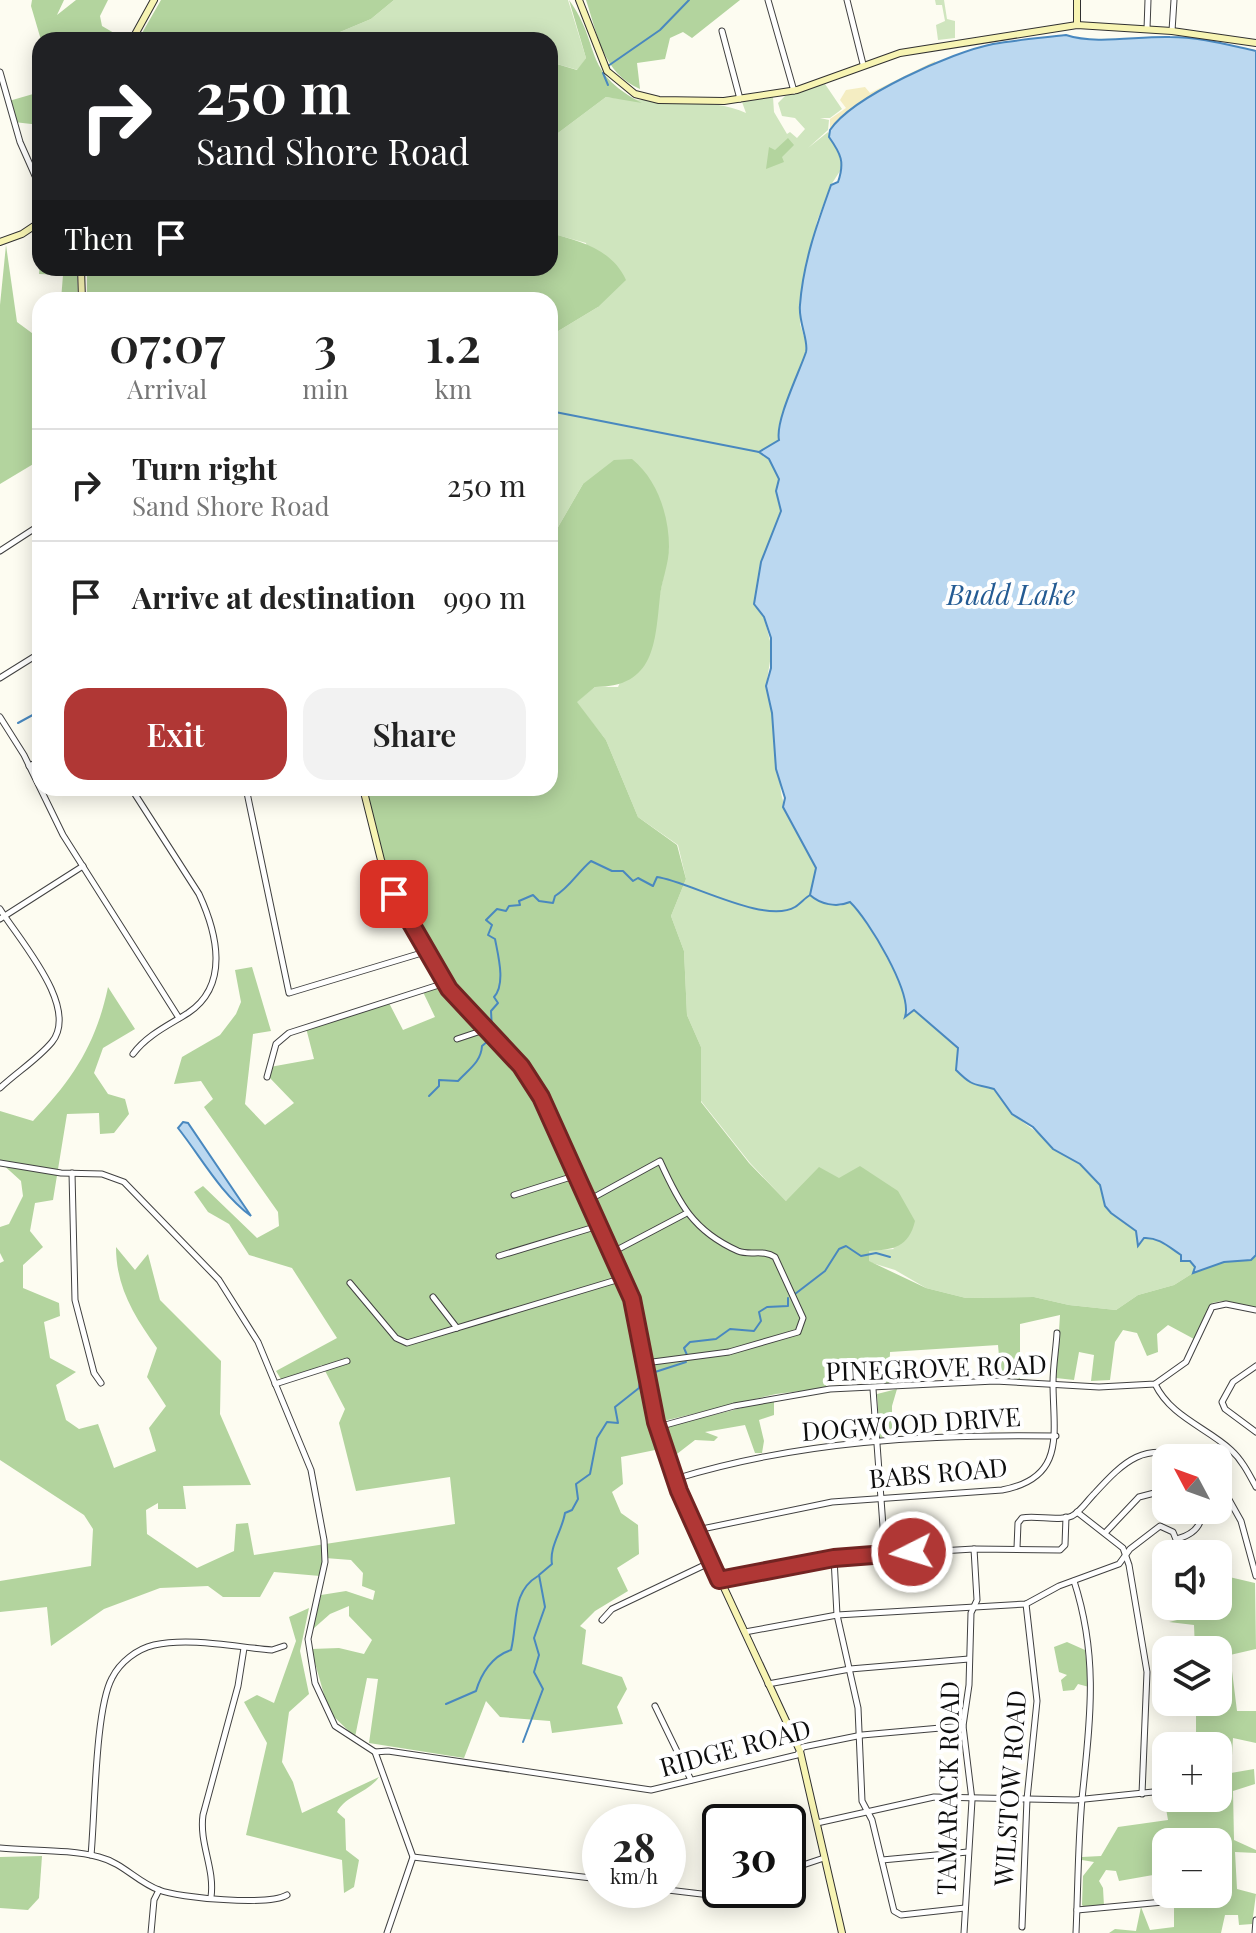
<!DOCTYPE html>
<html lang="en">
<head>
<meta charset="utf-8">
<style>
	:root { --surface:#fff; --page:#f2f2f2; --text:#222; --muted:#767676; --line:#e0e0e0; --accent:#b03735 }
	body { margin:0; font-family:"Playfair Display",serif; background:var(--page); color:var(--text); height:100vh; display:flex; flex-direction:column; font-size:30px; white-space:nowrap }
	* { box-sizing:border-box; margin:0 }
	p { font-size:26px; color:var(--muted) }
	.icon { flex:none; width:44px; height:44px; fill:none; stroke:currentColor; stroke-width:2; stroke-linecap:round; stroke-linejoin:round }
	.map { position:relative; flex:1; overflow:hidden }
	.side { position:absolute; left:32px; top:292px; width:526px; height:504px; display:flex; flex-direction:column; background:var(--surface); border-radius:24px; box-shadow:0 4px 20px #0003 }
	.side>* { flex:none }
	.banner { position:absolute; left:32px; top:32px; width:526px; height:244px; border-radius:24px; box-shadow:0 4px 20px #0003; background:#202124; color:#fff; overflow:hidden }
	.needle { width:52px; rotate:311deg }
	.tools { position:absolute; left:1152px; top:1444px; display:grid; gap:16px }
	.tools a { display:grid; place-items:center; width:80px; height:80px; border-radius:16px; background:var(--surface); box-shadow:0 4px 20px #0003; font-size:40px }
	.speed { position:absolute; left:582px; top:1804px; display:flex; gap:16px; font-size:40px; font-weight:700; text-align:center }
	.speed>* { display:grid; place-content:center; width:104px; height:104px; border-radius:50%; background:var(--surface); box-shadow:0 4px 20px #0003; line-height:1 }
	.speed small { font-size:20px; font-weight:400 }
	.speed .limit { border:4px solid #111; border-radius:12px; background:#fff; color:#111 }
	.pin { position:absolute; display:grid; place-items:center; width:68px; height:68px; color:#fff; margin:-34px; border-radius:16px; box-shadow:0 4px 12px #0006 }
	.me { position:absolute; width:88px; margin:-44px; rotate:265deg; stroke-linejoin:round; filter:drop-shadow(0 0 6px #0008) }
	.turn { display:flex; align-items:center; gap:28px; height:168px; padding:0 32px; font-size:36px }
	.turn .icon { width:104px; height:104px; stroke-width:2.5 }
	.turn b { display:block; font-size:56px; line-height:68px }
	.then { display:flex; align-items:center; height:76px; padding:0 32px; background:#0003; gap:16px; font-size:30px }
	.eta { display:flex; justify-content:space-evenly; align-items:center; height:136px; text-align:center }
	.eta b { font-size:48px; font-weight:600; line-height:56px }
	.primary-button { display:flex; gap:16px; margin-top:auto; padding:16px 32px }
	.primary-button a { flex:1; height:92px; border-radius:24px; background:var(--accent); color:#fff; font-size:32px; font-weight:600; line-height:92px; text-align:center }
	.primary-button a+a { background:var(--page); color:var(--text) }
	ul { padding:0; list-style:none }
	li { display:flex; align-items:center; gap:24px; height:112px; padding:0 32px; border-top:2px solid var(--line) }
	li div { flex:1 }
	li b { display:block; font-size:30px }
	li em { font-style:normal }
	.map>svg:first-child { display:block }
</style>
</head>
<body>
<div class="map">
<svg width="1256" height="1933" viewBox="0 0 1256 1933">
	<rect width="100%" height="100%" fill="#fdfcf1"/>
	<g fill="#cfe5be">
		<polygon points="394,0 568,0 586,58 578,70 550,62 550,40 339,40 340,32 371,19"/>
		<polygon points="935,0 944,0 947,19 955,21 955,38 938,40 936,25 945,21 942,5 936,5"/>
		<path d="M825,84L842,109L830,118H820L829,120L828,130L808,148L828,132L840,155L842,168L831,185L817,221L800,324L808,349L794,392L781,418L779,440L759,452L769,459L779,479L776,491L781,511L761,562L754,603L764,617L772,649L766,686L772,713L776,769L781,777C776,810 806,834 815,864C817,873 812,886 810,895L840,906L850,902C867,919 911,991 906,1014L914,1009L958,1048L956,1071C974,1088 974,1083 994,1089L1012,1114L1080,1164L1100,1185L1105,1206L1111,1213L1136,1231L1139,1245L1144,1238C1162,1237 1183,1254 1195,1267L1193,1273L1174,1285L1138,1295L1116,1310L1069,1305L1034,1297L966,1298L926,1288L895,1270L869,1262L868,1251L894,1249L839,1178L786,1201L750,1163L701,1101V1047L687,1015L684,951L671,916L686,879L678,845L638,817L606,740L576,702L595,687H618L660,594L669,547L583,484L550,541V336L598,307L586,243L550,233V139L606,97C646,103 713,97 746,113L742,102L773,97L774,112L787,134L790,132L797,138L805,129L795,118L782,116L778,103L785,96Z"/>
	</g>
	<g fill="#b3d49e" fill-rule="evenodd">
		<polygon points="32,0 64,0 57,15 76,0 108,0 100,16 102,26 126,40 41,40 31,6"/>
		<polygon points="161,0 394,0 371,19 340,32 339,40 138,40"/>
		<path d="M569,0C603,47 580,70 642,103L606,97L550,139V126L556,118L550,115V62L577,70L586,58Z"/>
		<path d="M586,0H740L692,38L683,32L670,38L665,59L637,63L640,89C603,73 598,36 586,0Z"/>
		<polygon points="40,92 40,125 14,122 9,101"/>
		<polygon points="788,138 794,145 782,157 784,162 766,169 769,147 775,150"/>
		<path d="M550,233C580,241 612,249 626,280L598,307L550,336V300H87V268H550Z"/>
		<polygon points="6,245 17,322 40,339 40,460 0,484 0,305"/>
		<polygon points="40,260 40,268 77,268 78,300 61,300 63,275 39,274"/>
		<path d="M632,459C657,479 669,515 669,547C669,563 662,580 660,596C655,643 655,687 595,687L577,702L606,740L638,817L677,845L686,879L671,916L684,951L687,1015L701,1047V1102L749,1163L786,1201L819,1167L839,1178L860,1166L898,1191L915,1221C909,1247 893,1250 869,1251V1261L926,1288L966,1298L1034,1297L1069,1305L1116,1310L1138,1295L1174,1285L1193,1273L1224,1262L1251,1260L1256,1255V1308L1222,1301L1212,1303L1194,1339L1168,1325L1157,1334L1158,1352L1147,1356L1137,1333L1123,1330L1115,1342L1110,1380L1091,1381L1094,1355L1079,1352L1074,1380L1056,1378L1060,1315L1020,1324V1379L1001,1378L998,1345L890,1352L889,1385L870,1386L863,1363L828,1364L826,1388L776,1394L651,1424L660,1449L621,1457L623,1484L612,1492L621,1513L638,1525L639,1554L617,1568L628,1591L595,1611L580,1626L586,1630L582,1664L622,1677L627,1689L617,1707L623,1724L552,1733L550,1721L500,1717L486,1701L464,1758L369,1743L378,1679L367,1678L355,1737L329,1712L311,1649L339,1648L364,1654L372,1640L349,1616V1606L330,1614L313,1629L321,1595L346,1591L373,1600L375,1591L362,1586L363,1573L351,1560L325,1558L320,1576L274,1572L260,1597H223L208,1586L160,1588L104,1609L51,1646L47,1607L0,1612V1581L91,1566L93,1529L84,1515L0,1460V1263L4,1261L0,1253V1227L9,1224L23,1196L21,1181L0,1162V1111L33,1121C73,1079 96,1044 108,987L135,1029L103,1048L94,1073L108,1094L125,1099L129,1114L114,1133L100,1134L99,1113L67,1114L53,1200L35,1203L30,1231L43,1247L23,1265V1288L59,1303L60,1316L44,1322L50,1358L76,1372L56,1385L66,1420L79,1429L98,1424L114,1468L156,1451L149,1428L166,1406L147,1377L157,1348C134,1316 116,1287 116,1247L135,1270L148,1254L160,1300L221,1361L220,1414L251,1485L183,1486L186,1509H158V1503L146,1510L147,1534L197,1568L234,1551L236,1524L248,1523L254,1555L455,1524L450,1477L356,1491L339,1423L345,1409L322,1365L284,1384L276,1371L337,1338L292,1268L249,1255L229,1224L208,1212L194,1192L203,1186L257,1238L279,1226L278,1212L204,1107L213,1099L201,1081L174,1084L182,1057L220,1035L236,1014L241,1002L235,970L252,967L271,1031L253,1034L245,1104L265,1125L294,1103L268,1076L270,1067L314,1059L306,1028L389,1003L403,1030L435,1017L423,992L444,982L384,864L365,788H550V541L583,484L614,460Z"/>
		<polygon points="897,1389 892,1406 892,1428 880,1439 877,1394"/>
		<polygon points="774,1400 774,1415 759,1420 764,1441 762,1453 755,1453 745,1425 705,1432 718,1437 714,1441 695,1440 673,1457 664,1431 668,1426"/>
		<path d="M1225,1576L1255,1583L1256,1649L1230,1655L1237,1711H1256V1743L1233,1738L1231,1773L1254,1769L1255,1784L1233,1791L1234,1840L1256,1850V1853L1235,1852L1237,1889L1256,1894L1252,1924L1239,1925L1238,1915H1225L1221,1933H1109L1115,1929L1136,1931L1141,1907L1150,1930L1174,1927V1900L1158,1902L1153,1875L1119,1881L1116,1871L1106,1870L1099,1881L1103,1888L1104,1906L1085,1908L1082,1905L1083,1876L1094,1862L1082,1860V1857L1101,1856L1118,1827L1168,1820L1163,1791L1166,1798H1218V1746H1196V1702H1218V1650H1195L1194,1625L1169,1622L1229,1607ZM1166,1842H1218V1894H1166Z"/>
		<path d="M309,1608L300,1651L309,1694L289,1712L282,1762L293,1782L302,1813L379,1777C368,1793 346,1795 337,1812L345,1819L346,1850L359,1860L354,1887L344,1893L342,1860L246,1835L267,1743L244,1702L257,1695L274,1703L296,1641L289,1617Z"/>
		<polygon points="1067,1642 1085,1650 1089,1687 1078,1684 1074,1690 1063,1691 1061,1680 1067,1675 1059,1672 1054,1647"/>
		<polygon points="42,1856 39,1898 28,1910 0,1908 0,1857"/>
	</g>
	<polygon fill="#f4edc2" points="935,61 936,65 859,103 830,130 830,119 846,108 840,100 846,90 865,87 870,93"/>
	<g fill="#bbd8f0" stroke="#4988bf" stroke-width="2">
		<path d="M1066,35C1097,45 1136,36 1170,37C1199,37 1228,45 1256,51V1255L1251,1260L1224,1262L1193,1273L1195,1267L1190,1261H1181V1255C1170,1248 1159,1237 1144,1238L1138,1246L1136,1231L1111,1213L1105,1206L1100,1185L1080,1164L1053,1149L1033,1127L1012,1114L994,1089C974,1083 974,1088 956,1070L958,1048L914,1010L905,1017C913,993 868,919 850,902C836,908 820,904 810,895L816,868L783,807L785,798L776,769L772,713L766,686L771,668V638L764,617L754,604L761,562L781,511L776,491L779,479L769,459L759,452L779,440C775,421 799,373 806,352C809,341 798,321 800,305C803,263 817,224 831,185L838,182C845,162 841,154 829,137L830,130C853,96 952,52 993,44C1016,40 1041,38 1066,35Z"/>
		<path d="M183,1122L188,1123L251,1216C220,1193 201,1157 178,1128Z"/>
	</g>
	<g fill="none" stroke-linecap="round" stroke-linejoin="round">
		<g stroke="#4988bf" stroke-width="2">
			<polyline points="608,66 660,30 689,0"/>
			<polyline points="603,73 608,85"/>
			<polyline points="550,411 759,452"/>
			<polyline points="18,723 40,711"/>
			<path d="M492,1030L491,1011L498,1003L494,997C506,984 498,955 495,939L488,935L492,925L486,920L497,909L506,911L509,906L520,905L519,901L533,895L539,901L553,903L555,896C570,887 577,873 591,861L612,871H623L633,881L638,878L653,886L657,877C688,881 765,925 795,907C800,904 805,898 810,895"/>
			<path d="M429,1096L439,1086V1080L458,1081C469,1069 481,1062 482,1046L488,1041"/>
			<polyline points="795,1294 825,1271 839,1249 846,1246 861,1256 876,1253 890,1257"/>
			<polyline points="687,1355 684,1348 690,1342 716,1339 730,1329 754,1331 761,1321 759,1312 767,1307 788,1306 788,1298"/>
			<polyline points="652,1373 686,1362"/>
			<path d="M446,1704L476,1691C481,1674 492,1656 511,1650C518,1622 511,1592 538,1576"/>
			<path d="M523,1742L543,1689L534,1672L539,1655L534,1638L545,1607L539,1575L552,1564C549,1547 562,1531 565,1513L572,1510L578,1499L576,1484L590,1474L597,1438L607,1422L618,1423L615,1407L639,1388L641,1375"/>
		</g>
		<defs>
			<g id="street">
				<polyline points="768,0 794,91"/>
				<polyline points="847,0 863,64"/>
				<polyline points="1147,29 1148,0"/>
				<polyline points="722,31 740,99"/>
				<polyline points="1172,31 1174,0"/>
				<polyline points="0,72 20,142 40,187"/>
				<polyline points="0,551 40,525"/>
				<polyline points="0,678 40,653"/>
				<polyline points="0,717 24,755 63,835 179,1018"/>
				<polyline points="29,766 40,761"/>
				<path d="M131,788L199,894C217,933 230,985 188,1013C169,1025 147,1035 133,1054"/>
				<polyline points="246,788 289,993 425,952"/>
				<path d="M0,909C19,940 80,1007 52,1042C38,1059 17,1072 0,1088"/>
				<polyline points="0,919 83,866"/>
				<polyline points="457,1039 484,1030"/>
				<polyline points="267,1077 276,1044 289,1033 445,983"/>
				<polyline points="0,1163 61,1173 102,1174 124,1182 219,1280 258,1342 311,1470 324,1540 325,1562 308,1639 315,1683 335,1726 375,1752 413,1857 387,1933"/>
				<polyline points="72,1173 75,1300 94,1373 101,1383"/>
				<polyline points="514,1195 574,1176"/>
				<path d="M587,1201L660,1161C679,1203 693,1231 738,1251C750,1256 763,1249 775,1257L803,1318L798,1332L729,1352L645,1363"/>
				<polyline points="611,1253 685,1214"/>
				<polyline points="499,1256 598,1226"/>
				<polyline points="350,1283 396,1338 407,1343 623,1278"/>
				<polyline points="433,1297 457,1328"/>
				<polyline points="1256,1366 1233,1382 1222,1402 1225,1409 1256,1432"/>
				<polyline points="275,1384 347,1361"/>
				<path d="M1155,1384C1171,1417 1206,1427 1231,1450C1242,1460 1249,1474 1256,1487"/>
				<polyline points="873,1389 885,1554"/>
				<polyline points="658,1427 734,1406 830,1389 995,1381 1099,1387 1155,1384 1186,1362 1212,1307 1226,1304 1256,1310"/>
				<path d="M675,1479C799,1441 927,1434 1056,1436"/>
				<polyline points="1218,1480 1241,1521 1256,1576"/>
				<polyline points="1077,1512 1123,1548 1129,1565 1147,1672 1142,1794"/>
				<path d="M697,1530L832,1502L1002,1490C1067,1478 1053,1432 1053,1383C1053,1366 1056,1350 1057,1333"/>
				<polyline points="1105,1533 1139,1497 1166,1490"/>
				<path d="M1177,1539C1188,1536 1198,1531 1201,1519L1195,1510"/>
				<path d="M1017,1548L1018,1523L1022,1518C1037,1515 1058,1522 1072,1516C1081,1511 1087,1501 1094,1494C1125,1460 1144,1442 1190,1458"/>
				<polyline points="834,1558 837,1615 858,1708 862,1801 872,1820 894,1911 901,1915 965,1908"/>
				<polyline points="719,1580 753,1571 854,1556 974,1549 1060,1550 1065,1545 1066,1517"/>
				<path d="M1074,1581C1099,1658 1090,1721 1082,1799C1078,1843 1078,1888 1076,1933"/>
				<polyline points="1190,1606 1191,1611"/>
				<polyline points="602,1620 612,1609 711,1562"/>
				<polyline points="745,1632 837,1615 1026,1604 1059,1586 1119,1564 1130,1549 1160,1526 1173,1532 1182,1554"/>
				<polyline points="768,1684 850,1669 969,1659"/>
				<polyline points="655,1706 691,1780"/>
				<polyline points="375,1752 388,1751 651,1790 797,1755 803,1747 862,1735 963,1726"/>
				<polyline points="817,1823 934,1797 1075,1800 1163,1791"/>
				<path d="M0,1848C32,1851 69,1849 99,1857C123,1863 137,1882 159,1890C179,1898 269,1906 287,1895"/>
				<path d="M91,1855C95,1815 95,1709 112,1678C120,1662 137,1649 154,1645C190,1637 235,1647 272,1650L284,1646"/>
				<polyline points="413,1857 600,1879"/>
				<polyline points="882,1860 968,1852"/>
				<polyline points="788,1870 824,1858"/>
				<polyline points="668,1890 710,1895 730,1890"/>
				<path d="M211,1897C215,1868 199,1844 203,1815L238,1686L244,1648"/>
				<polyline points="1077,1910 1174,1901"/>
				<polyline points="1022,1927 1027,1799 1037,1701 1026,1604"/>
				<polyline points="151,1933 154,1900 159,1890"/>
				<polyline points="964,1933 972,1800 963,1726 969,1685 971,1613 977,1600 974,1549"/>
				<polyline points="1255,1933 1256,1920"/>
			</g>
			<g id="secondary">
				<polyline points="579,0 607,71 635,94 659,100 724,101 797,90 900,53 1077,25 1172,31 1256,43"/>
				<polyline points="1077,25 1077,0"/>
				<polyline points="132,40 154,0"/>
				<polyline points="0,242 22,234 40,222"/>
				<polyline points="81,268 82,300"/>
				<polyline points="363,788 381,860 406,919 454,995 534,1083 632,1299 641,1333 654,1412 679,1491 800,1751 842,1933"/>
			</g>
		</defs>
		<use href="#street" stroke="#414141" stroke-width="7"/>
		<use href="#secondary" stroke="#303030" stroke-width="8"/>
		<use href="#street" stroke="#fff" stroke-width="5"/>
		<use href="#secondary" stroke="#f7f4b3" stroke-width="6"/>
	</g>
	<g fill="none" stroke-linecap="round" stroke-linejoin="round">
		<defs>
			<polyline id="route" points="394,894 449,989 521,1066 541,1097 632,1299 656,1422 679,1491 719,1580 834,1558 912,1552"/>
		</defs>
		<use href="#route" stroke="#722422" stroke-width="20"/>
		<use href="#route" stroke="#b03735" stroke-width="14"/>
	</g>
	<g text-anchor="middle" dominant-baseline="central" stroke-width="8" stroke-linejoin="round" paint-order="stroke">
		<g font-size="26" fill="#0e0e0e" stroke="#fff">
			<text transform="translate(936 1367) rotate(-2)">PINEGROVE ROAD</text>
			<text transform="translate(911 1423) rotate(-4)">DOGWOOD DRIVE</text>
			<text transform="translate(938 1472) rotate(-5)">BABS ROAD</text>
			<text transform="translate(735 1747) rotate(-15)">RIDGE ROAD</text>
			<text transform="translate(947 1788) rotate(-89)">TAMARACK ROAD</text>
			<text transform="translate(1009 1788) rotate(-86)">WILSTOW ROAD</text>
		</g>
		<g font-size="28" font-style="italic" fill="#245b93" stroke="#fff">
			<text x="1011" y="593">Budd Lake</text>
		</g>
	</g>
</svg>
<div class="tools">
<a><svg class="needle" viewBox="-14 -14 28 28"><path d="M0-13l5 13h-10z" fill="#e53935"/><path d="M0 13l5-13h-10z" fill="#767676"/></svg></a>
<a><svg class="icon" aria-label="sound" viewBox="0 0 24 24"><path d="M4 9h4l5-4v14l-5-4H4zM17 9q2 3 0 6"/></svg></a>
<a><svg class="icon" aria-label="layers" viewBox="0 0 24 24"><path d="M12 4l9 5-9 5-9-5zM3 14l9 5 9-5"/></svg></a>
<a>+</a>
<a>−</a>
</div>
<div class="speed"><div>28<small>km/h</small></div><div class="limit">30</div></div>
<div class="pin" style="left:394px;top:894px;background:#d93025"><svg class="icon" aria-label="arrive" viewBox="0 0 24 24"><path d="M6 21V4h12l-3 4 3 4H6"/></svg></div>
<svg class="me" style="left:912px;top:1552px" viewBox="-20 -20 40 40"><circle r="17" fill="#b03735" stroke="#fff" stroke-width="3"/><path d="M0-11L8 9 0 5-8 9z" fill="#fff"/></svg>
<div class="banner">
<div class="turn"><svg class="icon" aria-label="right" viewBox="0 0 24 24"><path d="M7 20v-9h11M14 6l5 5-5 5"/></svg><div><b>250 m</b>Sand Shore Road</div></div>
<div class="then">Then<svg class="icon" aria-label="arrive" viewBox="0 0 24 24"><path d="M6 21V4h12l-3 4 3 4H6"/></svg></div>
</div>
<section class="side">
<div class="eta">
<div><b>07:07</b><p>Arrival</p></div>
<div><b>3</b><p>min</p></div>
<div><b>1.2</b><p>km</p></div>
</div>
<ul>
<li><svg class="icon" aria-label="right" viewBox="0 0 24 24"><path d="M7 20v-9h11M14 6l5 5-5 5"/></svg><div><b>Turn right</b><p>Sand Shore Road</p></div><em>250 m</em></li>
<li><svg class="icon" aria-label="arrive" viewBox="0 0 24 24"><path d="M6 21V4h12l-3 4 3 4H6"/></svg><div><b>Arrive at destination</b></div><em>990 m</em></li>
</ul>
<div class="primary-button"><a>Exit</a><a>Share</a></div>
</section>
</div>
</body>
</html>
